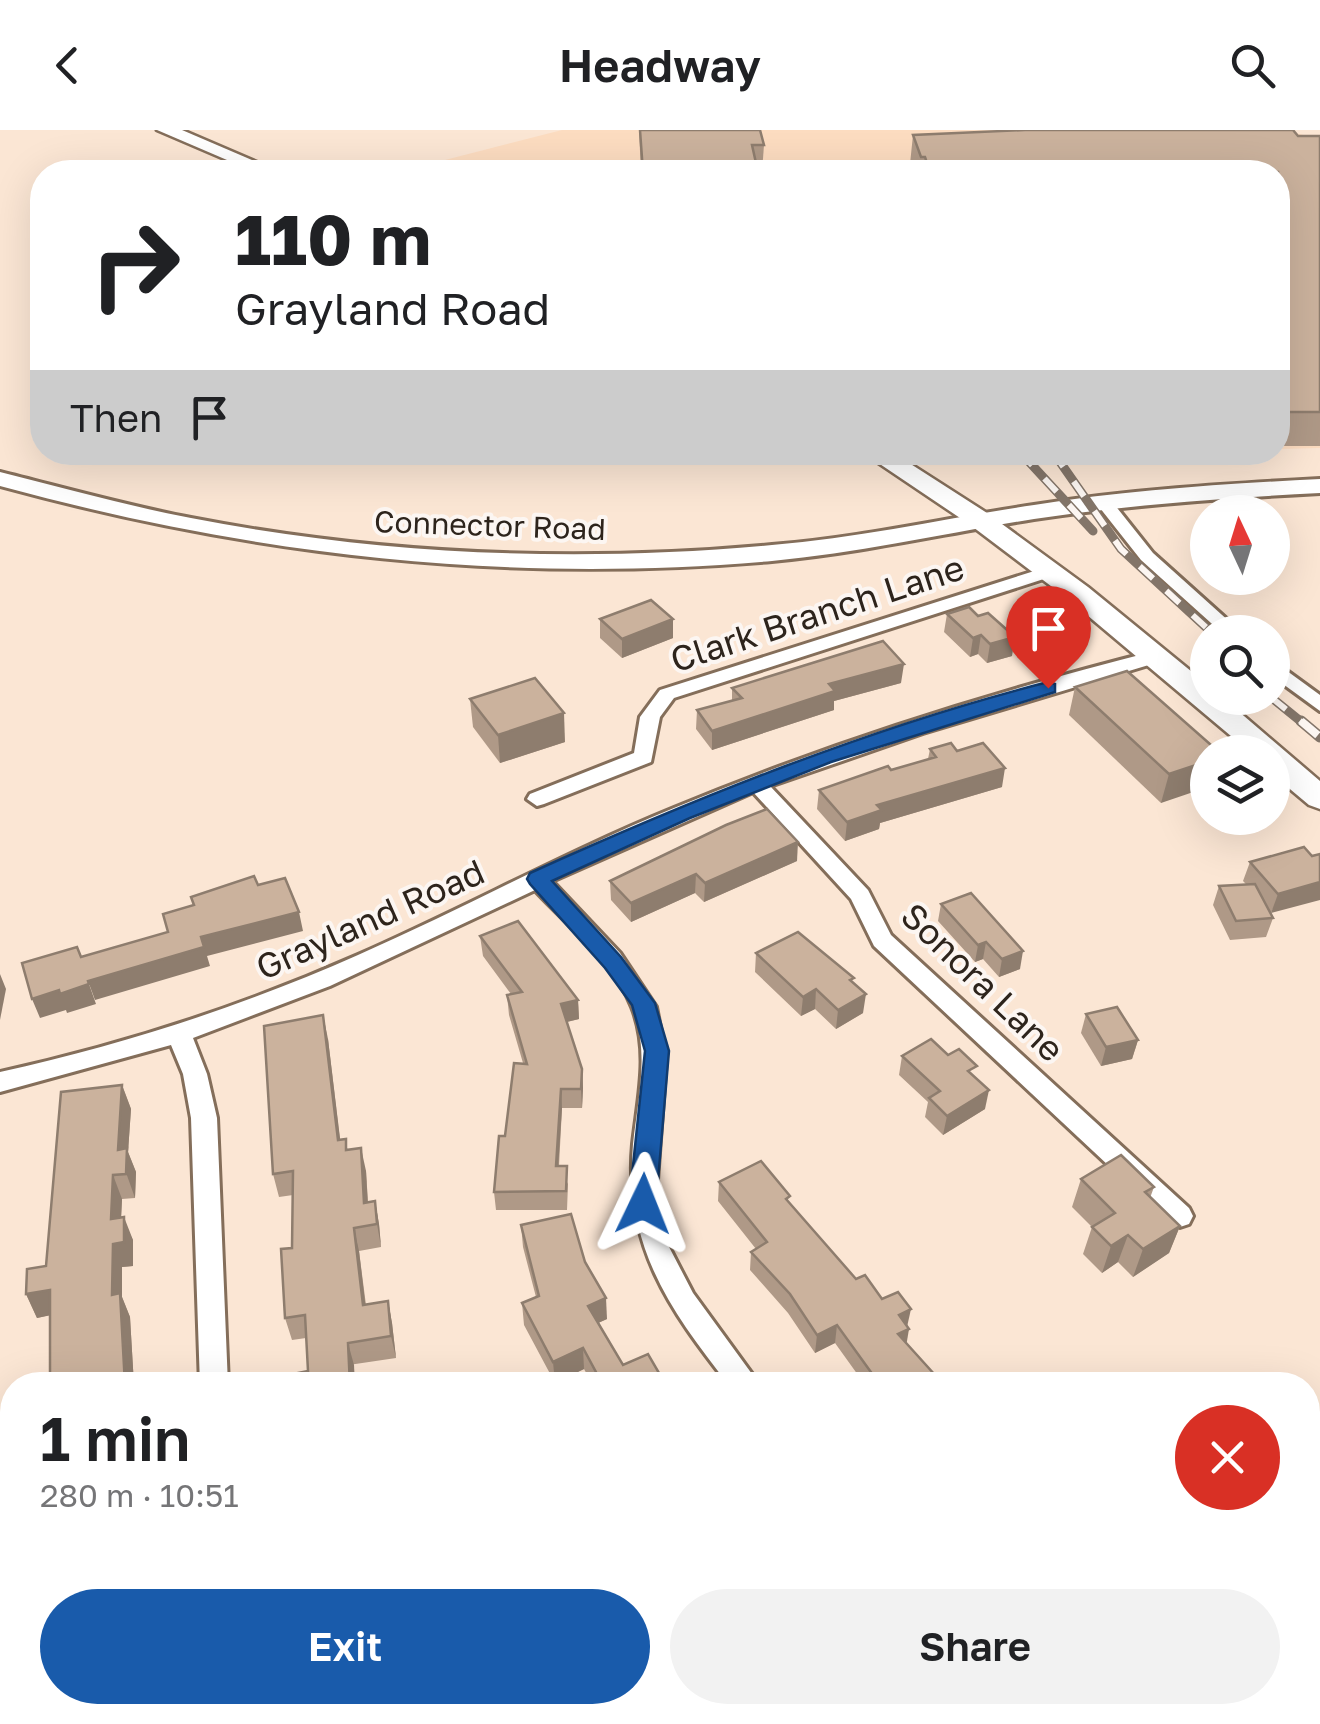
<!DOCTYPE html>
<html lang="en">
<head>
<meta charset="utf-8">
<style>
	:root { --surface:#fff; --page:#f2f2f2; --text:#202124; --muted:#757577; --accent:#195bab }
	body { margin:0; font-family:"Golos Text",sans-serif; background:var(--page); color:var(--text); height:100vh; display:flex; flex-direction:column; font-size:38px; white-space:nowrap }
	* { box-sizing:border-box; margin:0 }
	p { font-size:32px; color:var(--muted) }
	.icon { flex:none; width:55px; height:55px; fill:none; stroke:currentColor; stroke-width:2; stroke-linecap:round; stroke-linejoin:round }
	.map { position:relative; flex:1; overflow:hidden }
	.details { position:absolute; left:0px; top:1242px; width:1320px; height:352px; display:flex; flex-direction:column; background:var(--surface); border-radius:40px 40px 0 0; box-shadow:0 10px 40px #0002 }
	.details>* { flex:none }
	.banner { position:absolute; left:30px; top:30px; width:1260px; height:305px; border-radius:40px; box-shadow:0 10px 40px #0002; background:#fff; color:var(--text); overflow:hidden }
	.needle { width:65px; rotate:356deg }
	.tools { position:absolute; left:1190px; top:365px; display:grid; gap:20px }
	.tools a { display:grid; place-items:center; width:100px; height:100px; border-radius:50%; background:var(--surface); box-shadow:0 10px 40px #0002; font-size:50px }
	.pin { position:absolute; display:grid; place-items:center; width:85px; height:85px; color:#fff; margin:-102px -42px; border-radius:50% 50% 50% 0; rotate:-45deg; box-shadow:0 0 10px #0007 }
	.pin .icon { rotate:45deg }
	.me { position:absolute; width:110px; margin:-55px; rotate:2deg; stroke-linejoin:round; filter:drop-shadow(0 0 8px #0008) }
	.turn { display:flex; align-items:center; gap:35px; height:210px; padding:0 40px; font-size:45px }
	.turn .icon { width:130px; height:130px; stroke-width:2.5 }
	.turn b { display:block; font-size:70px; line-height:85px }
	.then { display:flex; align-items:center; height:95px; padding:0 40px; background:#0003; gap:20px; font-size:38px }
	.round { display:grid; place-items:center; flex:none; width:105px; height:105px; border-radius:52px; background:var(--page) }
	.overview { display:flex; align-items:center; justify-content:space-between; height:170px; padding:0 40px }
	h1 { font-size:60px; font-weight:600; line-height:75px }
	.button { display:flex; gap:20px; margin-top:auto; padding:20px 40px }
	.button a { flex:1; height:115px; border-radius:60px; background:var(--accent); color:#fff; font-size:40px; font-weight:600; line-height:115px; text-align:center }
	.button a+a { background:var(--page); color:var(--text) }
	header { display:flex; justify-content:space-between; align-items:center; height:130px; padding:0 40px; background:var(--surface); font-size:45px; font-weight:600 }
	.map>svg:first-child { display:block }
</style>
</head>
<body>
<header><svg class="icon" aria-label="back" viewBox="0 0 24 24"><path d="M15 5l-7 7 7 7"/></svg>Headway<svg class="icon" aria-label="search" viewBox="0 0 24 24"><circle cx="10" cy="10" r="6"/><path d="M15 15l6 6"/></svg></header>
<div class="map">
<svg width="1320" height="1594" viewBox="0 0 1320 1594">
	<rect width="100%" height="100%" fill="#fbe6d4"/>
	<polygon fill="#fcdcc0" points="562,0 1283,0 1320,9 1320,318 1278,319 1278,42 445,42 445,30"/>
	<g fill="none" stroke-linecap="round" stroke-linejoin="round">
		<defs>
			<g id="street">
				<polygon points="1104,368 1110,369 1153,423 1241,502 1221,502 1141,430 1096,373"/>
				<polygon points="1047,437 1053,438 1053,446 674,568 660,587 651,632 544,674 537,676 527,669 530,664 634,623 640,587 660,560"/>
				<path d="M1155,521L1164,527L1162,531L923,603L770,656L868,760L891,805L1189,1078L1193,1086L1189,1094L1180,1097L1171,1094L874,816L851,769L753,662L552,751L620,823L656,877L666,928L657,1050L668,1115L693,1163L760,1255H729C669,1179 624,1115 633,1014C638,968 650,922 632,877C615,832 567,795 535,760L330,856L193,908L207,944L217,988L228,1255H200L191,988L183,944L171,915L0,962V942C123,915 243,876 358,825C465,778 566,722 674,678C828,614 993,562 1155,521Z"/>
				<polygon points="1272,530 1320,565 1320,581 1272,546"/>
				<polygon points="262,1582 295,1582 300,1594 266,1594"/>
				<polygon points="935,1582 968,1582 973,1594 939,1594"/>
			</g>
			<path id="secondary" d="M0,342C64,358 127,376 191,388C382,425 578,433 772,415C860,408 946,388 1034,375C1129,360 1224,354 1320,349V363C1224,368 1128,375 1034,389C946,403 860,423 772,431C506,454 257,426 0,356Z"/>
			<g id="primary">
				<polygon points="157,0 182,0 280,42 255,42"/>
				<polygon points="862,322 892,322 987,383 1088,457 1208,555 1208,568 1223,568 1320,651 1320,679 1309,675 1272,644 1272,622 1250,622 1068,469 969,394"/>
			</g>
		</defs>
		<use href="#street" stroke="#846e5a" stroke-width="6"/>
		<use href="#secondary" stroke="#846e5a" stroke-width="6"/>
		<use href="#primary" stroke="#846e5a" stroke-width="5"/>
		<use href="#street" fill="#fff" fill-rule="evenodd"/>
		<use href="#secondary" fill="#fff" fill-rule="evenodd"/>
		<use href="#primary" fill="#fff" fill-rule="evenodd"/>
		<defs>
			<g id="rail-far1">
				<polyline points="1020,322 1093,401"/>
				<polyline points="1053,322 1121,419 1211,502"/>
				<polyline points="1272,568 1304,594"/>
			</g>
			<polyline id="rail" points="1301,591 1320,607"/>
		</defs>
		<use href="#rail-far1" stroke="#837569" stroke-width="9"/>
		<use href="#rail" stroke="#837569" stroke-width="11"/>
		<use href="#rail-far1" stroke="#fcf6f2" stroke-width="6" stroke-dasharray="18" stroke-linecap="butt"/>
		<use href="#rail" stroke="#fcf6f2" stroke-width="8" stroke-dasharray="22" stroke-linecap="butt"/>
	</g>
	<g fill="#af9987">
		<polygon points="639,0 760,0 764,15 762,42 641,42"/>
		<polygon points="913,5 1320,6 1320,316 1278,316 1278,42 913,42 910,34"/>
		<polygon points="947,484 1012,526 987,533 978,524 970,527 944,502"/>
		<polygon points="600,489 673,489 673,508 622,528 600,508"/>
		<polygon points="901,553 834,571 834,580 712,620 696,599 697,580 732,571 732,558"/>
		<polygon points="1075,557 1219,622 1161,673 1069,585"/>
		<polygon points="470,569 565,612 500,633 473,597"/>
		<polygon points="930,619 957,621 1002,657 880,693 879,699 845,711 817,679 819,660 928,629"/>
		<polygon points="1304,717 1271,783 1273,788 1266,807 1230,810 1213,775 1219,756 1246,754 1243,751 1250,732"/>
		<polygon points="797,731 704,772 695,763 631,792 611,770 610,751"/>
		<polygon points="941,774 1020,839 999,847 983,829 975,832 938,791"/>
		<polygon points="480,806 578,870 579,889 567,892 582,939 583,958 582,978 562,978 559,1036 568,1054 567,1080 496,1080 494,1062 523,933 509,885 507,865 511,864 483,826"/>
		<polygon points="756,823 854,853 863,883 836,899 815,879 801,886 755,842"/>
		<polygon points="1086,884 1138,910 1132,929 1101,936 1081,903"/>
		<polygon points="328,909 340,1010 366,1041 368,1072 375,1071 379,1094 381,1117 359,1121 366,1175 388,1171 392,1193 396,1228 308,1241 306,1208 292,1210 285,1188 292,1118 293,1065 279,1067 273,1044"/>
		<polygon points="948,925 975,947 985,979 943,1005 925,987 928,972 899,945 902,926"/>
		<polygon points="122,955 131,979 128,1022 136,1042 135,1068 122,1069 121,1087 133,1110 133,1136 122,1137 122,1167 130,1187 134,1255 41,1255 50,1252 50,1185 37,1188 26,1164 46,1136"/>
		<polygon points="1081,1049 1154,1057 1150,1068 1180,1096 1169,1123 1133,1147 1118,1132 1102,1143 1083,1124 1092,1097 1072,1077"/>
		<polygon points="719,1052 790,1073 856,1149 882,1169 907,1197 906,1213 944,1255 861,1255 863,1252 835,1213 815,1223 788,1183 750,1140 751,1122 756,1119 718,1071"/>
		<polygon points="521,1095 585,1132 607,1189 598,1193 623,1235 666,1255 593,1255 584,1239 555,1253 524,1195 522,1173 536,1167 523,1117"/>
		<polygon points="772,1582 868,1582 872,1594 776,1594"/>
		<polygon points="1070,1582 1154,1582 1159,1594 1076,1594"/>
		<polygon points="1250,1582 1308,1582 1320,1594 1256,1594"/>
	</g>
	<g fill="#8e7d6e">
		<polygon points="673,489 673,508 622,528 622,509"/>
		<polygon points="981,505 978,524 970,527 973,508"/>
		<polygon points="1015,507 1012,526 987,533 990,514"/>
		<polygon points="904,534 901,553 834,571 834,580 712,620 712,601 829,554"/>
		<polygon points="564,583 565,612 500,633 498,605"/>
		<polygon points="1208,631 1208,657 1161,673 1169,644"/>
		<polygon points="1005,638 1002,657 880,693 879,699 845,711 847,692 877,675"/>
		<polygon points="798,712 797,731 704,772 705,753"/>
		<polygon points="696,744 695,763 631,792 631,773"/>
		<polygon points="1320,752 1320,770 1271,783 1278,764"/>
		<polygon points="299,782 303,801 207,826 210,836 95,870 88,851 201,807"/>
		<polygon points="986,812 983,829 975,832 978,815"/>
		<polygon points="1023,821 1020,839 999,847 1002,829"/>
		<polygon points="0,844 6,859 0,890"/>
		<polygon points="89,854 96,874 67,883 66,880 40,888 32,869 59,860"/>
		<polygon points="816,859 815,879 801,886 803,867"/>
		<polygon points="866,864 863,883 836,899 838,880"/>
		<polygon points="578,870 579,889 562,893 561,874"/>
		<polygon points="323,885 328,909 343,1033 338,1010"/>
		<polygon points="1138,910 1132,929 1101,936 1106,917"/>
		<polygon points="582,939 583,958 582,978 581,959"/>
		<polygon points="122,955 131,979 128,1022 136,1042 135,1068 118,1020"/>
		<polygon points="561,959 562,978 557,1055 556,1036"/>
		<polygon points="989,960 985,979 943,1005 947,986"/>
		<polygon points="361,1018 366,1041 369,1096 364,1073"/>
		<polygon points="113,1045 122,1069 120,1112 124,1087 133,1110 133,1136 122,1137 122,1167 130,1187 134,1255 125,1255 112,1165 111,1089"/>
		<polygon points="375,1071 379,1094 381,1117 377,1094"/>
		<polygon points="1180,1096 1169,1123 1133,1147 1143,1119"/>
		<polygon points="354,1098 359,1121 368,1197 363,1175"/>
		<polygon points="1128,1105 1118,1132 1102,1143 1111,1116"/>
		<polygon points="50,1160 61,1183 37,1188 26,1164"/>
		<polygon points="606,1168 607,1189 589,1197 588,1176"/>
		<polygon points="388,1171 392,1193 396,1228 391,1206"/>
		<polygon points="911,1179 907,1197 899,1185"/>
		<polygon points="837,1195 835,1213 815,1223 817,1205"/>
		<polygon points="909,1199 906,1217 898,1204"/>
		<polygon points="348,1213 354,1235 355,1255 350,1255"/>
		<polygon points="583,1218 584,1239 555,1253 553,1232"/>
		<polygon points="158,1582 170,1582 169,1594 158,1594"/>
		<polygon points="390,1582 410,1582 411,1587 397,1594 394,1594"/>
	</g>
	<g fill="#cbb29d" stroke="#8e7d6e" stroke-width="2.5">
		<polygon points="640,0 760,0 764,15 752,15 758,42 643,42"/>
		<polygon points="1025,0 1293,0 1298,6 1320,6 1320,282 1278,282 1278,42 930,42 925,27 921,27 913,5"/>
		<polygon points="651,470 673,489 622,509 600,489"/>
		<polygon points="969,477 978,486 988,483 1015,507 990,514 981,505 973,508 947,484"/>
		<polygon points="883,511 904,534 829,554 835,561 712,601 697,580 742,568 732,558"/>
		<polygon points="1127,541 1219,622 1208,622 1208,631 1169,644 1075,557"/>
		<polygon points="535,548 564,583 498,605 470,569"/>
		<polygon points="951,613 957,621 983,613 1005,638 877,675 882,680 847,692 819,660 888,636 891,640 936,627 930,619"/>
		<polygon points="767,679 798,712 705,753 696,744 631,773 610,751 726,695"/>
		<polygon points="1304,717 1312,726 1320,724 1320,752 1278,764 1250,732"/>
		<polygon points="254,746 258,755 285,748 299,782 201,807 204,817 88,851 89,854 60,864 59,860 32,869 22,833 77,817 81,827 168,802 163,784 194,775 191,767"/>
		<polygon points="1255,754 1273,788 1236,791 1219,756"/>
		<polygon points="971,763 1023,821 1002,829 986,812 978,815 941,774"/>
		<polygon points="518,791 578,870 561,874 582,939 581,959 561,959 556,1036 567,1036 566,1061 494,1062 499,1006 505,1006 514,933 527,934 507,865 522,862 480,806"/>
		<polygon points="798,802 854,848 850,850 866,864 838,880 816,859 803,867 756,823"/>
		<polygon points="1117,877 1138,910 1106,917 1086,884"/>
		<polygon points="323,885 338,1010 346,1009 346,1020 361,1018 364,1073 375,1071 377,1094 354,1098 363,1175 388,1171 391,1206 348,1213 350,1255 293,1255 293,1244 308,1241 305,1185 285,1188 281,1119 292,1118 293,1041 273,1044 264,896"/>
		<polygon points="931,909 948,925 959,919 977,936 968,941 989,960 947,986 929,968 940,961 902,926"/>
		<polygon points="122,955 118,1020 127,1018 126,1044 113,1045 111,1089 124,1087 124,1112 113,1114 112,1165 120,1163 125,1255 41,1255 41,1254 50,1252 50,1160 26,1164 27,1139 46,1136 61,962"/>
		<polygon points="1121,1025 1154,1057 1145,1062 1180,1096 1143,1119 1128,1105 1111,1116 1092,1097 1115,1083 1081,1049"/>
		<polygon points="761,1031 790,1066 786,1069 856,1149 865,1145 882,1169 898,1162 911,1179 899,1185 909,1199 898,1204 944,1255 863,1255 861,1253 873,1245 837,1195 817,1205 790,1164 751,1122 767,1112 719,1052"/>
		<polygon points="571,1084 585,1132 606,1168 588,1176 623,1235 648,1224 666,1255 603,1255 583,1218 553,1232 522,1173 539,1166 521,1095"/>
		<polygon points="1308,1481 1320,1502 1320,1594 1292,1594 1286,1582 1308,1582"/>
		<polygon points="64,1582 158,1582 158,1594 63,1594"/>
		<polygon points="411,1582 506,1582 512,1594 427,1594 426,1593 416,1594"/>
		<polygon points="781,1582 868,1582 872,1594 785,1594"/>
		<polygon points="1088,1582 1154,1582 1159,1594 1093,1594"/>
	</g>
	<path fill="#195bab" stroke="#103b6f" stroke-width="2.5" d="M1048,552L1055,554V562L831,632L690,688L552,751L621,827L655,873L669,921L656,1074L652,1082L643,1085L633,1082L629,1074L645,921L632,875L605,838L530,754L527,749L530,743C698,667 869,598 1048,552Z"/>
	<g text-anchor="middle" dominant-baseline="central" stroke-width="8" stroke-linejoin="round" paint-order="stroke">
		<g font-size="30" fill="#2d241c" stroke="#fcf6f2">
			<text transform="translate(490 395) rotate(2)">Connector Road</text>
		</g>
		<g font-size="35" fill="#2d241c" stroke="#fcf6f2">
			<text transform="translate(817 483) rotate(-18)">Clark Branch Lane</text>
			<text transform="translate(370 789) rotate(-24)">Grayland Road</text>
			<text transform="translate(983 852) rotate(44)">Sonora Lane</text>
		</g>
	</g>
</svg>
<div class="tools">
<a><svg class="needle" viewBox="-14 -14 28 28"><path d="M0-13l5 13h-10z" fill="#e53935"/><path d="M0 13l5-13h-10z" fill="#757577"/></svg></a>
<a><svg class="icon" aria-label="search" viewBox="0 0 24 24"><circle cx="10" cy="10" r="6"/><path d="M15 15l6 6"/></svg></a>
<a><svg class="icon" aria-label="layers" viewBox="0 0 24 24"><path d="M12 4l9 5-9 5-9-5zM3 14l9 5 9-5"/></svg></a>
</div>
<div class="pin" style="left:1048px;top:558px;background:#d93025"><svg class="icon" aria-label="arrive" viewBox="0 0 24 24"><path d="M6 21V4h12l-3 4 3 4H6"/></svg></div>
<svg class="me" style="left:643px;top:1074px" viewBox="-20 -20 40 40"><path d="M0-17L14 15 0 8-14 15z" fill="#195bab" stroke="#fff" stroke-width="4"/></svg>
<div class="banner">
<div class="turn"><svg class="icon" aria-label="right" viewBox="0 0 24 24"><path d="M7 20v-9h11M14 6l5 5-5 5"/></svg><div><b>110 m</b>Grayland Road</div></div>
<div class="then">Then<svg class="icon" aria-label="arrive" viewBox="0 0 24 24"><path d="M6 21V4h12l-3 4 3 4H6"/></svg></div>
</div>
<section class="details">
<div class="overview"><div><h1>1 min</h1><p>280 m · 10:51</p></div><a class="round" style="background:#d93025;color:#fff"><svg class="icon" aria-label="close" viewBox="0 0 24 24"><path d="M6 6l12 12M18 6L6 18"/></svg></a></div>
<div class="button"><a>Exit</a><a>Share</a></div>
</section>
</div>
</body>
</html>
